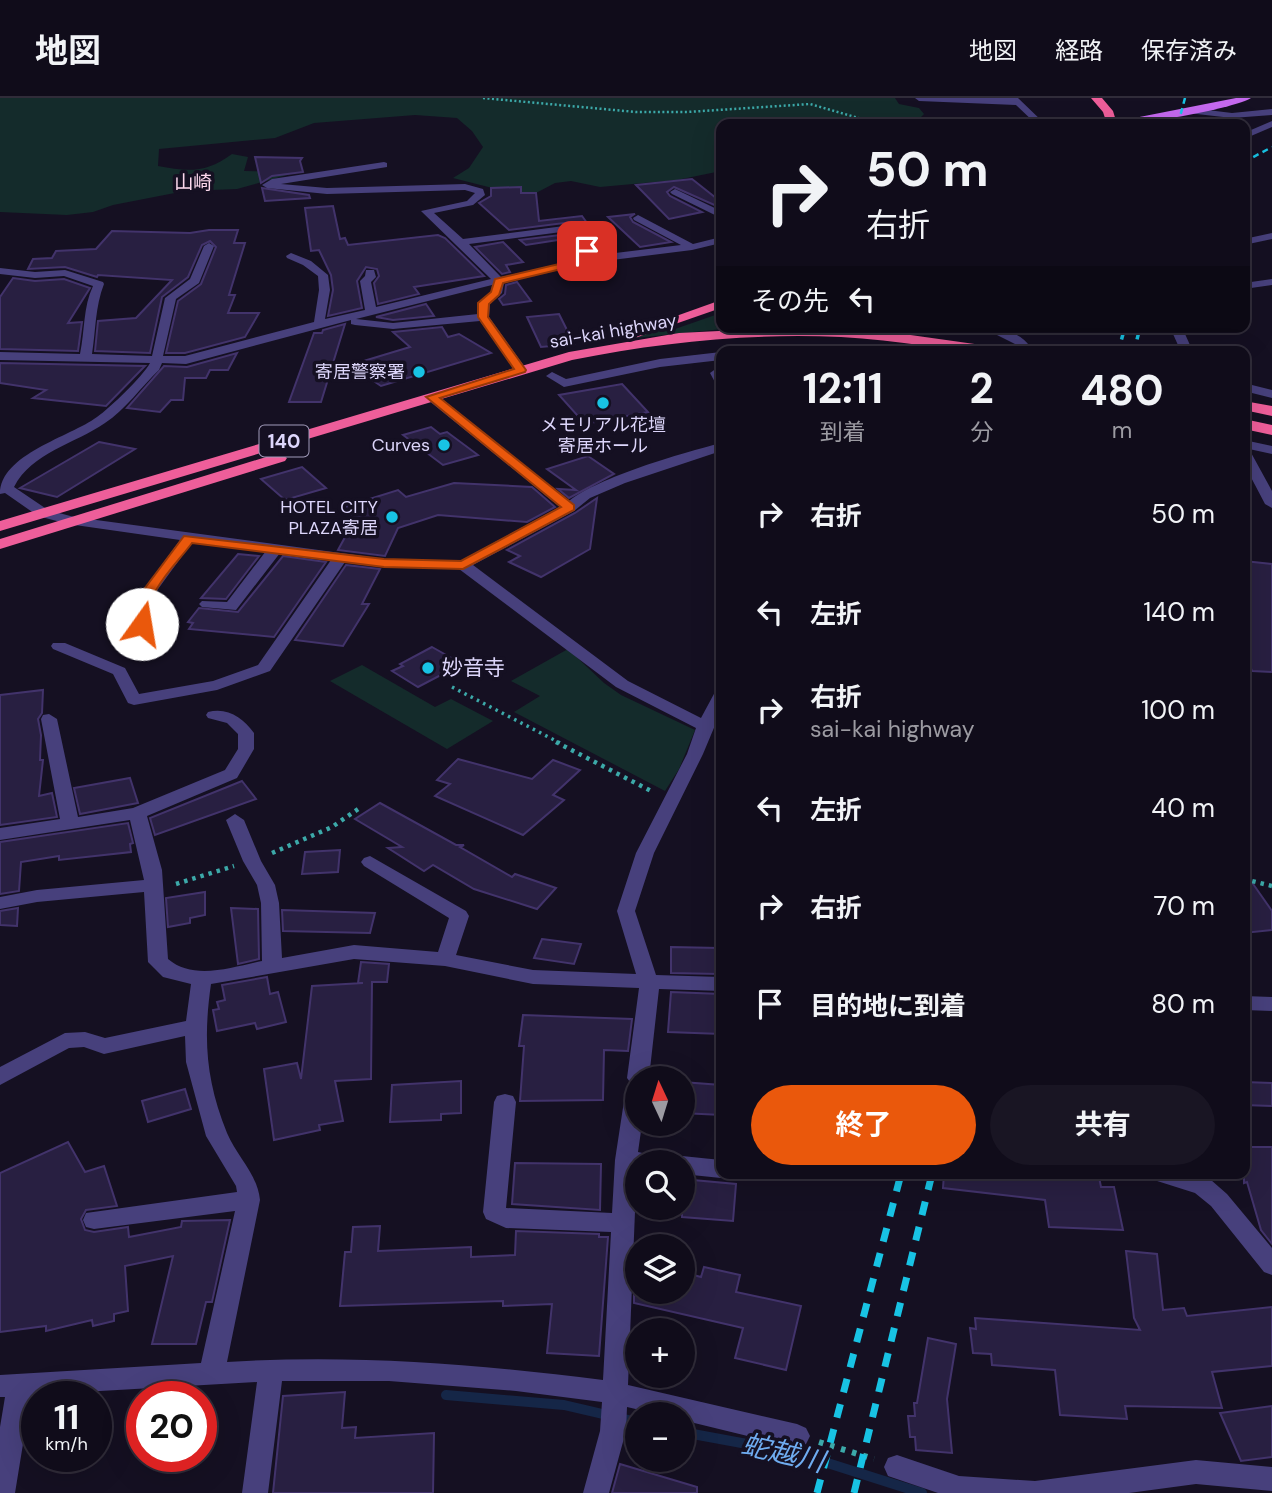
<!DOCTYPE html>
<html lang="ja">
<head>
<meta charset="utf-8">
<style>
	:root { --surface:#100c1a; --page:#191523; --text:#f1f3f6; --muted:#9c9ba2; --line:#302c39; --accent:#ea580c }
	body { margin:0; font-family:"DM Sans","Noto Sans JP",sans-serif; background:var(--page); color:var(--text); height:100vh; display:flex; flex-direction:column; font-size:26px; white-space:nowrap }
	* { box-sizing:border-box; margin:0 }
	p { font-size:23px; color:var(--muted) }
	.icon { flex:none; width:38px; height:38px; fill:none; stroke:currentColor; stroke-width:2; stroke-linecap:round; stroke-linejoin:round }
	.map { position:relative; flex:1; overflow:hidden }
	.details { position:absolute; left:716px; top:248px; width:534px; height:833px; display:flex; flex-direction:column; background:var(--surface); border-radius:14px; box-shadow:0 7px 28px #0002,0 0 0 2px var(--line) }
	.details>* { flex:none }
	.hud { position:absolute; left:716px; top:21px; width:534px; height:214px; border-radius:14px; box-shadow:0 7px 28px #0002,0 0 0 2px var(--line); background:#100c1a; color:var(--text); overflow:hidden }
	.needle { width:46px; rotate:356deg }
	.fabs { position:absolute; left:625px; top:968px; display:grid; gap:14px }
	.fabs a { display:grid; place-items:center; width:70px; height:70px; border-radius:50%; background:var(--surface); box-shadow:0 7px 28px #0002,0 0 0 2px var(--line); font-size:35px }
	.speed { position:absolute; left:21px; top:1283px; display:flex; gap:14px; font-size:35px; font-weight:700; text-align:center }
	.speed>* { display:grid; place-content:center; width:91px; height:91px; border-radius:50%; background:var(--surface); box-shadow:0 7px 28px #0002,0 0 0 2px var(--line); line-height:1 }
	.speed small { font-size:18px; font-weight:400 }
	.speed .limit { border:10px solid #d22; background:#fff; color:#111 }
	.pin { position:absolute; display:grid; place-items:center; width:60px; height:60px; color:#fff; margin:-30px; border-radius:14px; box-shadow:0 4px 10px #0006 }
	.me { position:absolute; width:77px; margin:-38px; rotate:13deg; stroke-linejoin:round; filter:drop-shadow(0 0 5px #0008) }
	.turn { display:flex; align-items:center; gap:24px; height:147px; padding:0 35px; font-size:32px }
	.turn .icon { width:91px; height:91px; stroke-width:2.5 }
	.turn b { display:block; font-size:49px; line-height:60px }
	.then { display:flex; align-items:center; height:66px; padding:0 35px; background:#0003; gap:14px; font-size:26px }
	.eta { display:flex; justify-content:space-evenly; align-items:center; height:119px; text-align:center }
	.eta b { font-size:42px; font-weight:700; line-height:49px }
	.action { display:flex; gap:14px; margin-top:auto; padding:14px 35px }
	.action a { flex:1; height:80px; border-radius:42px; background:var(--accent); color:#fff; font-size:28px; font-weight:700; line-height:80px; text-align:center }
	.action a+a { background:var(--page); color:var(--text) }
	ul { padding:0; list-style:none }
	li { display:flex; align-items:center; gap:21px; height:98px; padding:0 35px }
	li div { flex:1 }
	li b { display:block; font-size:26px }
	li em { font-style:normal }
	header { display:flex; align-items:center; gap:42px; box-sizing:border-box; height:98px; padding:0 35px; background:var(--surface); border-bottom:2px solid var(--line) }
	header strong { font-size:33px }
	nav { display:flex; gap:38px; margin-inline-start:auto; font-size:24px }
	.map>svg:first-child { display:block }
</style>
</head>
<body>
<header>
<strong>地図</strong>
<nav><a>地図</a><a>経路</a><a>保存済み</a></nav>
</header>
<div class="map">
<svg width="1272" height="1395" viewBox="0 0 1272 1395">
	<rect width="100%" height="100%" fill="#151022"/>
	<g fill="#142b2b">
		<path d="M0,0H895L899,6L919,10L924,16L921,19L938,26H721V73L677,82L600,89L571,83L555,85L536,95L516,96L453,80L469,70L483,49L472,33L457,20L415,17L314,25L275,40L159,51L158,68C189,74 206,75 232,56L248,59L244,73L298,74L237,91L185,93L113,107L93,114L67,117L0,114Z"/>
		<polygon points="721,215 721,229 742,229 635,240 657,232 675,231"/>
		<polygon points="568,551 604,585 621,597 695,632 679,671 665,693 514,614 540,598 511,583"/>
		<polygon points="362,567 435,609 451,601 493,623 447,651 330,583"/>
	</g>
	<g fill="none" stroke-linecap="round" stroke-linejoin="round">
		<g stroke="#152647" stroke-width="10">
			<polyline points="446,1297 564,1307 637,1324"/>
			<polyline points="682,1334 796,1355 922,1395"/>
		</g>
	</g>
	<g fill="#281f41" stroke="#42336b" stroke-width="2">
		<polygon points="255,59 302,60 300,63 303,74 272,78 261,85"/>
		<polygon points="692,81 721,104 721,110 674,89 667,94 670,98 702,114 669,121 636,87"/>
		<polygon points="521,89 521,95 536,95 539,123 582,118 595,136 585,138 572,124 509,132 479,105 491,98 491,90"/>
		<polygon points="262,90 309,97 310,100 265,103"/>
		<polygon points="333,108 340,141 345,140 348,147 438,137 445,140 484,178 414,189 419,196 378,206 374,185 379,178 377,171 366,169 357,183 362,210 328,218 333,192 331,177 319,152 311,153 305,110"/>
		<polygon points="635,116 630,119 633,124 671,144 640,149 608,119"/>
		<polygon points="209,132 238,132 234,145 245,145 229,197 235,197 228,215 259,215 245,239 185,255 166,255 178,203 201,186 216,149 210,143 202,147 188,179 162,199 150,255 95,253 98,223 136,220 172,182 98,177 97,179 65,169 28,171 33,161 52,160 56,153 96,151 112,133 190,135"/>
		<polygon points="568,136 571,140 526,147 520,142"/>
		<polygon points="503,144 523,164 506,167 510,174 502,176 475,149"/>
		<polygon points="13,180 35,183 64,181 90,190 68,225 82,224 78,253 0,251 0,199"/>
		<polygon points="517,184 531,203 503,207 499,201 505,196 506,187"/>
		<polygon points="426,206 434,218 393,222 376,219"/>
		<polygon points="559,216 574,246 541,249 527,219"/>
		<polygon points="345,226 321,304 289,304 314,235 322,235 323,232"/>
		<polygon points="442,229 448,239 459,236 491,255 381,288 350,267 410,249 393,234"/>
		<polygon points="237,255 228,272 210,272 206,280 185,280 183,302 171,302 160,314 127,310 164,268 187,269"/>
		<polygon points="0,265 145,268 106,308 33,300 46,292 0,285"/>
		<polygon points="622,286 648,314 585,326 559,297"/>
		<polygon points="431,329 440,336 447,334 478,357 443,367 403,337"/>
		<polygon points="99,344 135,351 57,399 20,390"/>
		<polygon points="588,358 614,376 569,400 558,391 576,392 547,371"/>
		<polygon points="302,369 326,390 285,402 261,381"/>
		<polygon points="454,385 532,389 555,409 527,424 438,417 398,430 385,458 338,452 355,421 341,410 398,392 406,399"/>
		<polygon points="597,400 590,451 541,479 509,464 520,458 507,452 575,415"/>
		<polygon points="238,456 259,458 226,501 201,500"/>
		<polygon points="283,458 326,464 274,539 189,531 193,525 188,524 199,510 238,514"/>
		<polygon points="1244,463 1272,466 1272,574 1252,573 1244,554"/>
		<polygon points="346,467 380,471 362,506 369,506 343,548 295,542"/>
		<polygon points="432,549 462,566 418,589 392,573 403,568 400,566"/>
		<polygon points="43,592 42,615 38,621 41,637 40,662 43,662 39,698 52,695 57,719 0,727 0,597"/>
		<polygon points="458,661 532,681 553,662 580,672 553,697 564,702 523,737 435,698 450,686 437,682"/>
		<polygon points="130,680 138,705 80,716 74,690"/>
		<polygon points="242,683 256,701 155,737 150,720"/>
		<polygon points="380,705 456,747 464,747 460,749 512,779 515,776 556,790 537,811 474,791 433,767 424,773 388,750 402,749 355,721"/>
		<polygon points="128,725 133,745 130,746 131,754 59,762 59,758 21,764 19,793 0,796 0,744"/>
		<polygon points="340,752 338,774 302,776 305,754"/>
		<polygon points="1244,773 1272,813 1272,832 1244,835"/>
		<polygon points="205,794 205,817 190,820 190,825 168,829 166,800"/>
		<polygon points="18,810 17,828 0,827 0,813"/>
		<polygon points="231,810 258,811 259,861 238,866"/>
		<polygon points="282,812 375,815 370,835 283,833"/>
		<polygon points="542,841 581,846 574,866 534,860"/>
		<polygon points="671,849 719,850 719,876 671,875"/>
		<polygon points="361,864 389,866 387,884 372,884 371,981 335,983 343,1023 319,1027 320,1032 274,1042 264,971 297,965 301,981 312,888 363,885 358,885"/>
		<polygon points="267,879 270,896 278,894 286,924 257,931 255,925 217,933 213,912 219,911 217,904 225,902 222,887"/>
		<polygon points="671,894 721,896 721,936 668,934"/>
		<polygon points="523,917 632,921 628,953 604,952 603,1002 520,1003 524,948 519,948"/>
		<polygon points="461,983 461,1015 441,1016 441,1022 390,1024 392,987"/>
		<polygon points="682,984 721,987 721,1017 682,1015"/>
		<polygon points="1244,984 1272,985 1272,1008 1244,1007"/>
		<polygon points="185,991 191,1011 148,1024 142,1003"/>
		<polygon points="68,1044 85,1074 104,1068 117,1108 86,1112 81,1121 85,1132 94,1134 128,1129 129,1139 181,1129 182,1123 230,1122 212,1204 206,1204 196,1246 152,1246 173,1158 125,1168 128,1213 114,1216 114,1223 93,1228 92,1222 46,1233 46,1228 0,1234 0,1075"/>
		<polygon points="1244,1049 1272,1049 1272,1146 1261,1132 1247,1084 1244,1085"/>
		<polygon points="515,1065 601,1066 600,1112 512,1106"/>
		<polygon points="944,1076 1099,1079 1101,1089 1114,1089 1123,1132 1049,1129 1045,1102 943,1090"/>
		<polygon points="682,1081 736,1086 733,1123 682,1119"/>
		<polygon points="380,1128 378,1153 471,1149 471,1159 515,1157 516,1133 599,1136 599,1139 608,1139 599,1258 547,1255 552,1206 503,1208 503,1203 340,1208 345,1154 351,1154 353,1129"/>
		<polygon points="1126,1153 1157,1156 1163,1212 1184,1210 1187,1218 1272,1209 1272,1268 1212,1274 1222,1310 1125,1308 1127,1321 1060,1317 1055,1272 992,1267 991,1256 973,1255 970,1230 976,1231 975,1220 1140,1232 1134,1220"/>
		<polygon points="704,1169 740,1177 736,1194 801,1208 786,1272 735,1260 743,1230 634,1205 634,1194 682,1194 682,1174 701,1179"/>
		<polygon points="928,1240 956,1246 947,1301 952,1355 916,1352 915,1339 910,1339 908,1318 915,1318 914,1305 917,1305"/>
		<polygon points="345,1294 342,1330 356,1329 355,1340 434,1335 433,1395 273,1395 283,1298"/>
		<polygon points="1272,1308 1272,1359 1241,1363 1220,1315"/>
		<polygon points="620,1366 697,1389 697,1395 612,1395"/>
	</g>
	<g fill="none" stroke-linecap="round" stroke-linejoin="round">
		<g stroke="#3ca9a9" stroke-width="2.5" stroke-dasharray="2 2.5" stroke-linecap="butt">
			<polyline points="483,0 636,14 687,14 810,6 876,25 909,25"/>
			<polyline points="1042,251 1053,254"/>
		</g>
		<polyline stroke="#3ca9a9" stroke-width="3.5" stroke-dasharray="2.5 4.5" stroke-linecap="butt" points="452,589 560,645"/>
		<g stroke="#3ca9a9" stroke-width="4.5" stroke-dasharray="3.5 5" stroke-linecap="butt">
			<polyline points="556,644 653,694"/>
			<polyline points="272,755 332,729 361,709"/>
			<polyline points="1244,781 1272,788"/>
			<polyline points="176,786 234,768"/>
		</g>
		<polyline stroke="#3ca9a9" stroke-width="6" stroke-dasharray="4.5 7" stroke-linecap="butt" points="819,1344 874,1361"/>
		<g fill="#47407c" fill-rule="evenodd">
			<polygon points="915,0 1018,0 1045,26 1036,26 1016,7 919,3"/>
			<polygon points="1191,10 1232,15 1272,11 1272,17 1232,20 1188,15"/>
			<polygon points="1272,23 1272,29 1244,41 1244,35"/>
			<path d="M384,64L387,65V69L281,86L327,90L465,86L483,91L485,97L473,107L434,115L463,141L572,127L599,157L681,147L634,122L633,120L638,117L693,146L721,139V145L692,152L580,166L504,185L502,195L490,206L489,219L527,272L521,276L517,275L480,223L393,231L355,227L351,226V222L186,266L162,265L159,272C142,288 125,312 105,325C75,346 32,354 14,389L48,412L74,419L385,461L460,463L560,409L428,302V296H436L569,403C599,379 682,355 721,345V353L625,385L590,400L574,413L473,467L628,583L701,620L715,594L721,592V613L703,656L654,755L635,813L656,877L721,879V893L659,891L649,980H637V1026H642L638,1054L656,1058L659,1064H637L628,1287L797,1326L806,1330L810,1338L806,1346L797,1350L682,1322V1316H657L627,1309L626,1333L609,1395H583L600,1333L602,1304L516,1293L389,1283H282L268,1395H242L257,1284L31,1297L15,1395H0V1329L5,1299H0V1277L201,1265L235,1113L94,1131L86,1129L83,1122L86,1115L237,1094L236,1088L206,1038L186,964L185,938L104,956L84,949L69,950L0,987V969L65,935L85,934L105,940L186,923L191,886L163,879L148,864L144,794L37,804L0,811V799L37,792L144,782L130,722L0,742V730L60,721L41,621L43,617L49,616L57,621L78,719L133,710L225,672L238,651V636L227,625L208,620L206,617L208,614C228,609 243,620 254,635V651L237,680L147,718L162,772L168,861C194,883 232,869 262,863L261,805L257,787L243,763L226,722L235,716L244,722L261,763L275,787L279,805L282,860L354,847L438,854L449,820L364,768L361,764L364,760L370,758L466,813L469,818L456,857L533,872L636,876L617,813L636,755L687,656L696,630L616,589L459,471L385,469L345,464L270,573L217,592L134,607L128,605L113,576L53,551L51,548L53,545H65L125,570L139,596L213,583L258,567L331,462L280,455L236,512L202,509L199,506L202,503L227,504L266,453L193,443L153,498L148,513L156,541L148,546L140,541L132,513L139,498L180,442L68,426L38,418L5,395L0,396C0,356 70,339 97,319C110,310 143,278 150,265L0,262V254L80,256C85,232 83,209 93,188L64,178L35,180L0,176V170L35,174L65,172L103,184L104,186C95,209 96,231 92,256L152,258L165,200L190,181L204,148L209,145L214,148L199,185L176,201L163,258H185L314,224L319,192L318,178L303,167L287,160L286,158L291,155L311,163L328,177L330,192L325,221L365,212L360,183L365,178L366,172H374L376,179L371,184L376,209L491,181L421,113L467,103L475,95L465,92L327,96L267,90L262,87L272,81ZM569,133L588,159L501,179L469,146ZM492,187L491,194L478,205V216L393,225L356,221ZM354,861L445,868L533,886L639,890L627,980L630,984L626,990L615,1062L612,1115L506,1110L516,1004L513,998L505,996L497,998L494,1004L483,1114L486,1121L506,1130L611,1134L603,1282C478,1266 353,1256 227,1264L260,1102C257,1075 237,1059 227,1035C206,982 203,942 211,886Z"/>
			<polygon points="675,91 721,113 721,120 672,96 670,94"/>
			<polygon points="1272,135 1272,141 1244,147 1244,141"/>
			<polygon points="1272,181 1272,187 1244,191 1244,185"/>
			<path d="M981,229C997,229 1022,234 1030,249L1020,251L1017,247Z"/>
			<polygon points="1170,229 1182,229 1193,254 1181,254"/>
			<polygon points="721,254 721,262 660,269 564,289 546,278 552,274 566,281 660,261"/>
			<polygon points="721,267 721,289 717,288 710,275"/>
			<polygon points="1244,285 1272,292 1272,300 1244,293"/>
			<polygon points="1244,342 1272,348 1272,356 1249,351 1272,393 1272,410 1265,406 1244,366"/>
			<polygon points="1244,898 1272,899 1272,913 1244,912"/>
			<polygon points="682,1058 721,1062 721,1076 729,1076 721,1080 682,1076 682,1064 672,1064"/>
			<polygon points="1151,1076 1193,1076 1211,1082 1227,1096 1272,1150 1272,1177 1264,1174 1211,1108 1195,1095 1154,1082"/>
			<polygon points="897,1357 959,1378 1035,1383 1196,1362 1272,1369 1272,1393 1196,1386 1129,1395 938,1395 888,1378 884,1369 888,1360"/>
		</g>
		<path fill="#c569ef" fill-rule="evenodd" d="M1236,0H1251C1233,11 1128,30 1109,25Z"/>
		<g fill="#ee5e9a" fill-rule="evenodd">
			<polygon points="1091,0 1102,0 1113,13 1117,26 1107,26 1103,14"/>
			<polygon points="721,202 721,210 635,240 625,240 623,237"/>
			<path d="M801,229L882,233L1003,250L1010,254C953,254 897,242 841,239C749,235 661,244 572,262L0,433V423L569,254L679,235Z"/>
			<polygon points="1244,303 1272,308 1272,318 1244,312"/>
			<polygon points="1244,321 1272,327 1272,337 1244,331"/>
			<polygon points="279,355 287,360 285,363 0,451 0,441"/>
		</g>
		<g stroke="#18c3e4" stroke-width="2.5" stroke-dasharray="6 4.5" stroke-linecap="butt">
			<polyline points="1178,26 1185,0"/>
			<polyline points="1244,64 1272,49"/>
		</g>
		<g stroke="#18c3e4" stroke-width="3.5" stroke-dasharray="7 6" stroke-linecap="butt">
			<polyline points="1118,254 1125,229"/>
			<polyline points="1134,254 1140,229"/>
		</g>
		<g stroke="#18c3e4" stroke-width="7" stroke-dasharray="14 12" stroke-linecap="butt">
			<polyline points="817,1395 901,1076"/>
			<polyline points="854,1395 932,1076"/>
		</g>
	</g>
	<path fill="#ea580c" stroke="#983908" stroke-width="2" d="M587,150L599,158V162L503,185L499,197L489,206L488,219L526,272L525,274L440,300L574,407V412L463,471L384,469L192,445C175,468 143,496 149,526L142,530L137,528L133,513L139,498L184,438L384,461L461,463L561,409L426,299L514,271L478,219V205L491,194L495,181L589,159L583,153Z"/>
	<g fill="#18c3e4" stroke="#151022" stroke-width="2.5">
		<circle cx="419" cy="274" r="7"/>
		<circle cx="603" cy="305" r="7"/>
		<circle cx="444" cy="347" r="7"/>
		<circle cx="392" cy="419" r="7"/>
		<circle cx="428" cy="570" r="7"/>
	</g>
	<g text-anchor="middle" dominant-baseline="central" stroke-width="7" stroke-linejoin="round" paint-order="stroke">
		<g font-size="18" fill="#ddd6fb" stroke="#151022">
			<text transform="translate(613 233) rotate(-10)">sai-kai highway</text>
		</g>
		<g font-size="18" fill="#ddd6fb" stroke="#151022" text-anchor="end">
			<text x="405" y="274">寄居警察署</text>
			<text x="603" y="327" text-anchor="middle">メモリアル花壇<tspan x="603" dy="21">寄居ホール</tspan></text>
			<text x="430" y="347">Curves</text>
			<text x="378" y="409">HOTEL CITY<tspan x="378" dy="21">PLAZA寄居</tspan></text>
		</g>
		<g font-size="19" fill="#fbd8ec" stroke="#151022">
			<text x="193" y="84">山崎</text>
		</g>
		<rect fill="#151022" stroke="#a19bba" stroke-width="2" x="259.5" y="327.5" width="49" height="31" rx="5"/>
		<g font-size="19" font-weight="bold" fill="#ddd6fb">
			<text x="284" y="343">140</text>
		</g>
		<g font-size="21" fill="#ddd6fb" stroke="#151022" text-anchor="start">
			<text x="442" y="570">妙音寺</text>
		</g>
		<g font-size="28" font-style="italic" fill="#6facf0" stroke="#151022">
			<text transform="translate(783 1355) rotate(13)">蛇越川</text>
		</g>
	</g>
</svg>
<div class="fabs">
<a><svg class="needle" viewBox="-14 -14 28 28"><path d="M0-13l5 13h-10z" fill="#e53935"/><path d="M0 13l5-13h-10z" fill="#9c9ba2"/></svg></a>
<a><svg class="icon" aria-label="search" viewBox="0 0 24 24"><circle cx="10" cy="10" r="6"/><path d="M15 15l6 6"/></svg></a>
<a><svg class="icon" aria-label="layers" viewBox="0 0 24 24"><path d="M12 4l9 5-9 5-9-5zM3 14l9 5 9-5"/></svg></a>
<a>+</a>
<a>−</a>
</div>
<div class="speed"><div>11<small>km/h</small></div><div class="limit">20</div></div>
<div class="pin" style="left:587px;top:153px;background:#d93025"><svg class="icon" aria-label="arrive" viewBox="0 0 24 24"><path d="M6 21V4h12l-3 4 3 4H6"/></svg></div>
<svg class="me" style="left:142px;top:526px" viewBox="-20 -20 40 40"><circle r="19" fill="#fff"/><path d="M0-13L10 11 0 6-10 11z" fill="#ea580c"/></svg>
<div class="hud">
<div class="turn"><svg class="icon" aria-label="right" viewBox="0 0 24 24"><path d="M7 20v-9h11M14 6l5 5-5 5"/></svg><div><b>50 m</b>右折</div></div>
<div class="then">その先<svg class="icon" aria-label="left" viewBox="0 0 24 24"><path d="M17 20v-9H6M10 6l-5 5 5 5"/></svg></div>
</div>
<section class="details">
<div class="eta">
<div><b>12:11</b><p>到着</p></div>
<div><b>2</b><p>分</p></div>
<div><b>480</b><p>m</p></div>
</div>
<ul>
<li><svg class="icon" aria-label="right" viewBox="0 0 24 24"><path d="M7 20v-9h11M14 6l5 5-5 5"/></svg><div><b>右折</b></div><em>50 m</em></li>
<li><svg class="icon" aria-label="left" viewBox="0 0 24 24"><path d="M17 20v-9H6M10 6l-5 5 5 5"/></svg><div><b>左折</b></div><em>140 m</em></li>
<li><svg class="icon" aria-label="right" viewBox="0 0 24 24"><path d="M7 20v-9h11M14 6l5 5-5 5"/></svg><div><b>右折</b><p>sai-kai highway</p></div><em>100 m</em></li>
<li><svg class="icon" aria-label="left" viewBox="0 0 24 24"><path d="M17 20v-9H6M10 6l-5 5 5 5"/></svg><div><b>左折</b></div><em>40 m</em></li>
<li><svg class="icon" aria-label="right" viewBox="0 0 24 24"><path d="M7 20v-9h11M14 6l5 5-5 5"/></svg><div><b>右折</b></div><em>70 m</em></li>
<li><svg class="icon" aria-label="arrive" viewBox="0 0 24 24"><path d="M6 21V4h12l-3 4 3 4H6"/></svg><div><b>目的地に到着</b></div><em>80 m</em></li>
</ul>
<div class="action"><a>終了</a><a>共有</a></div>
</section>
</div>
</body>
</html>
